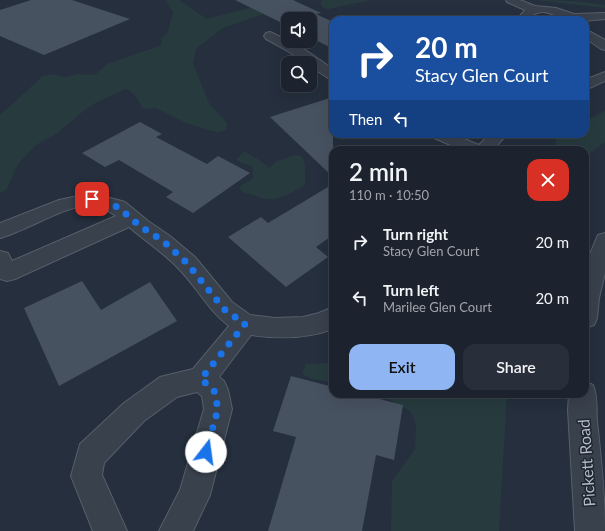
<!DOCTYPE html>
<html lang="en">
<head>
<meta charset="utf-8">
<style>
	:root { --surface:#1c232e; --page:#292f3a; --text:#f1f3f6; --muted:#a0a4aa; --line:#3a404a; --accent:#90b5f3 }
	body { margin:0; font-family:Lato,sans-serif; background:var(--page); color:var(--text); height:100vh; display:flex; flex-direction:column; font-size:15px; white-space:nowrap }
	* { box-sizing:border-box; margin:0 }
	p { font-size:13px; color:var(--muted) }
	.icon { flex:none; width:22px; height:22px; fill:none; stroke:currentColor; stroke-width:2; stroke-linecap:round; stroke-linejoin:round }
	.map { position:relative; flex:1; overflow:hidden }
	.details { position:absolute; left:329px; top:146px; width:260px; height:252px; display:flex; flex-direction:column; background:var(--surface); border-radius:12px; box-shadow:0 4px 16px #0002,0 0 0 1px var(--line) }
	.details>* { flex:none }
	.top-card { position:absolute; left:329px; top:16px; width:260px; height:122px; border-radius:12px; box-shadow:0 4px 16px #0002,0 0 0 1px var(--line); background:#1a4fa0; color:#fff; overflow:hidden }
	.fabs { position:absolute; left:281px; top:12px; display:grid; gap:8px }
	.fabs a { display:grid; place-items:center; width:36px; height:36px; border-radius:8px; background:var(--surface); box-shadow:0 4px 16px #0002,0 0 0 1px var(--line); font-size:20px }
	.pin { position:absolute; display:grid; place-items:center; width:34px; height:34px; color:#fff; margin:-17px; border-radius:8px; box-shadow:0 2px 6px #0006 }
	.me { position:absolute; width:44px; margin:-22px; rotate:15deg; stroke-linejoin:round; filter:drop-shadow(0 0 3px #0008) }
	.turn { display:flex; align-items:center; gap:14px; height:84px; padding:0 20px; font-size:18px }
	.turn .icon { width:52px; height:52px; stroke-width:2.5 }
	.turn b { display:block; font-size:28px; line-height:34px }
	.then { display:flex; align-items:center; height:38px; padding:0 20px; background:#0003; gap:8px; font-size:15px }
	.round { display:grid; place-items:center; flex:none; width:42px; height:42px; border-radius:12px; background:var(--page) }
	.headline { display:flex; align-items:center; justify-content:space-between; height:68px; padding:0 20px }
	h1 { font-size:24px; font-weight:600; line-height:30px }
	.primary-button { display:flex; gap:8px; margin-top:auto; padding:8px 20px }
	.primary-button a { flex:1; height:46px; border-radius:12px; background:var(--accent); color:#111; font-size:16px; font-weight:600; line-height:46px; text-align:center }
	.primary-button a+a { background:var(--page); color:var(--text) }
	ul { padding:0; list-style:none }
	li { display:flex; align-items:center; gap:12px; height:56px; padding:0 20px }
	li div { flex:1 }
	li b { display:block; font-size:15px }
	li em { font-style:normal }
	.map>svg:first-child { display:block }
</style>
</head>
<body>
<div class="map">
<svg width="605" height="531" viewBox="0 0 605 531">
	<rect width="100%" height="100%" fill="#252f3d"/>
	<g fill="#273b3e">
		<path d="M166,0H179L207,19L249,8L256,3L266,13L223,28L196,49L193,63L209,103L227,123L226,130L219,132L211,131L186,123L156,108L143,109C138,101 135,92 126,89L97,102L85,110L56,134L36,145L18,164L6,190L0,193V115L43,76L50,74L65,77L78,74L90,75L96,74L107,64L159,46L162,43L161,38L168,32L173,12Z"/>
		<polygon points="322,0 372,0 328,9 323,8 321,4"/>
		<path d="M536,0C560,0 582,1 605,5V8Z"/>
		<polygon points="605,111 605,142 586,156 585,157 585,150 554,150 556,140 555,138 559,134 585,134 585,121"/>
		<path d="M244,151L256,158L270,168L276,161C289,159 306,145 305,170C305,175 306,180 305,185C293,191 280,201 266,199C259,198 250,193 242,192L239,187L252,179L253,176V168C248,163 242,164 236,160Z"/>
		<polygon points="331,363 333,364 333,382 312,379 302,374 306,364"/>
		<polygon points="380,394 507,394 499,531 391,531 392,481 415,449 416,425 411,412"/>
	</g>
	<g fill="#475261">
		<polygon points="31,0 72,0 130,19 44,55 0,36 0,10"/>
		<polygon points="235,0 293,0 321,13 316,14 333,22 333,49 310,37 310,19 288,19 288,26"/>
		<polygon points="333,97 333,177 270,117"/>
		<polygon points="140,122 162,134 156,137 207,164 218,156 250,173 193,213 166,197 173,192 119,160 105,167 82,153"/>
		<polygon points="333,184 333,235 316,247 328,257 286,287 228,237 261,217 268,223"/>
		<polygon points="82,281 101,310 150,282 177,321 59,386 24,308"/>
		<polygon points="291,376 333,387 333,394 360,394 403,405 394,460 376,455 362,531 268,531 296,437 273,431"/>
	</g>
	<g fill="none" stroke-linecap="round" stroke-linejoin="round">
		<defs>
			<g id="minor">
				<path d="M506,0H520L535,6L556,8L574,14L605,13V19C594,20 579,22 568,20C556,18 545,6 532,16L536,20H523L520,16L525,10L507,2Z"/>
				<polygon points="585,29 605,40 605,50 601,49 585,38"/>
				<path d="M270,32L298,45L333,69V79L328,78L310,66V63C306,63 273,42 266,39L264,36L266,33Z"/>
				<polygon points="605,72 605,81 585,90 585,80"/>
				<polygon points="430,134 452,134 479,145 490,134 507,134 493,150 462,150 432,137"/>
				<path d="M92,193L125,202L148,221L170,236L195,257L232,302L250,315L275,318L303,317L319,313L333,307V329C306,339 279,339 251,335L219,377L224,381L228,390L232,409L210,495L193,531H159L180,490L204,409L202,396L197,392L177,397L144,421L104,463L102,475L127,531H93L71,476L80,444L124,403L160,377L193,369L229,326C207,309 197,287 178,268C163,252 145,241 129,227L15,279L7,281L0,279V251L8,253L12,261L116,216C110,211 99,206 91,205C66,205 26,231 0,238V223L59,200Z"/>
			</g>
			<g id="tertiary">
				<polygon points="605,233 605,273 599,298 597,318 594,325 585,328 585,266 598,235"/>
				<path d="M585,382L593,385C598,397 596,408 597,421C601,458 605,494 605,531H575L568,410L569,394H585Z"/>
			</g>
		</defs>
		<use href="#minor" stroke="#575f6b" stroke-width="2"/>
		<use href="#tertiary" stroke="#575f6b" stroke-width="2"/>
		<use href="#minor" fill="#39414d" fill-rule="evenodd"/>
		<use href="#tertiary" fill="#39414d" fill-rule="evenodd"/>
	</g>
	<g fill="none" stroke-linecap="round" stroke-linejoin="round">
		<polyline stroke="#1a73e8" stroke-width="7" stroke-dasharray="0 12.6" points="92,199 118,207 140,226 163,241 187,263 224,309 245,324 201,379 214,390 218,409 206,452"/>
	</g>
	<g text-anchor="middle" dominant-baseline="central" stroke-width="3" stroke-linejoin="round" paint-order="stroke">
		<g font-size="16" fill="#b5bcc8" stroke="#1e2632">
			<text transform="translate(586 463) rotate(-94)">Pickett Road</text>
		</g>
	</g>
</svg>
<div class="fabs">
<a><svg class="icon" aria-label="sound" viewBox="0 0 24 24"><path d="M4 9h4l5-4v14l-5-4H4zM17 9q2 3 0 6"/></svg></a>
<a><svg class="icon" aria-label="search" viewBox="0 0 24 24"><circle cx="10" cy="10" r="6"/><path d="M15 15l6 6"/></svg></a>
</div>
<div class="pin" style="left:92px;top:199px;background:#d93025"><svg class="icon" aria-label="arrive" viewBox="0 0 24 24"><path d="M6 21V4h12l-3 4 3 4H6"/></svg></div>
<svg class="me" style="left:206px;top:452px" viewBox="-20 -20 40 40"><circle r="19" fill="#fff"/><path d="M0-13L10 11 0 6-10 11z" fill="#1a73e8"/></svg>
<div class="top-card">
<div class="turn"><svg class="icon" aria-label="right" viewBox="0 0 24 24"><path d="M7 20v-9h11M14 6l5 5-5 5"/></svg><div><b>20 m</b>Stacy Glen Court</div></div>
<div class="then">Then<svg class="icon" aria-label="left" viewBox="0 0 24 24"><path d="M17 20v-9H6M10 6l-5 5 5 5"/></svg></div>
</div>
<section class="details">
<div class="headline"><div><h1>2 min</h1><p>110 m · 10:50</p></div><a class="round" style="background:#d93025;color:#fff"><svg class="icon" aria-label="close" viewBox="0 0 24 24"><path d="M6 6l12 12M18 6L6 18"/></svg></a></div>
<ul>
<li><svg class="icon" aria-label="right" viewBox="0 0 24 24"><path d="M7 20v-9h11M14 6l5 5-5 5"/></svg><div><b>Turn right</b><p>Stacy Glen Court</p></div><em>20 m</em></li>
<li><svg class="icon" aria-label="left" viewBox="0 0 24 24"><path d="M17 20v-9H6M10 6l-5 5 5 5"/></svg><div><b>Turn left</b><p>Marilee Glen Court</p></div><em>20 m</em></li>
</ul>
<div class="primary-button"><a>Exit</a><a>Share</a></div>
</section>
</div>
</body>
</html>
